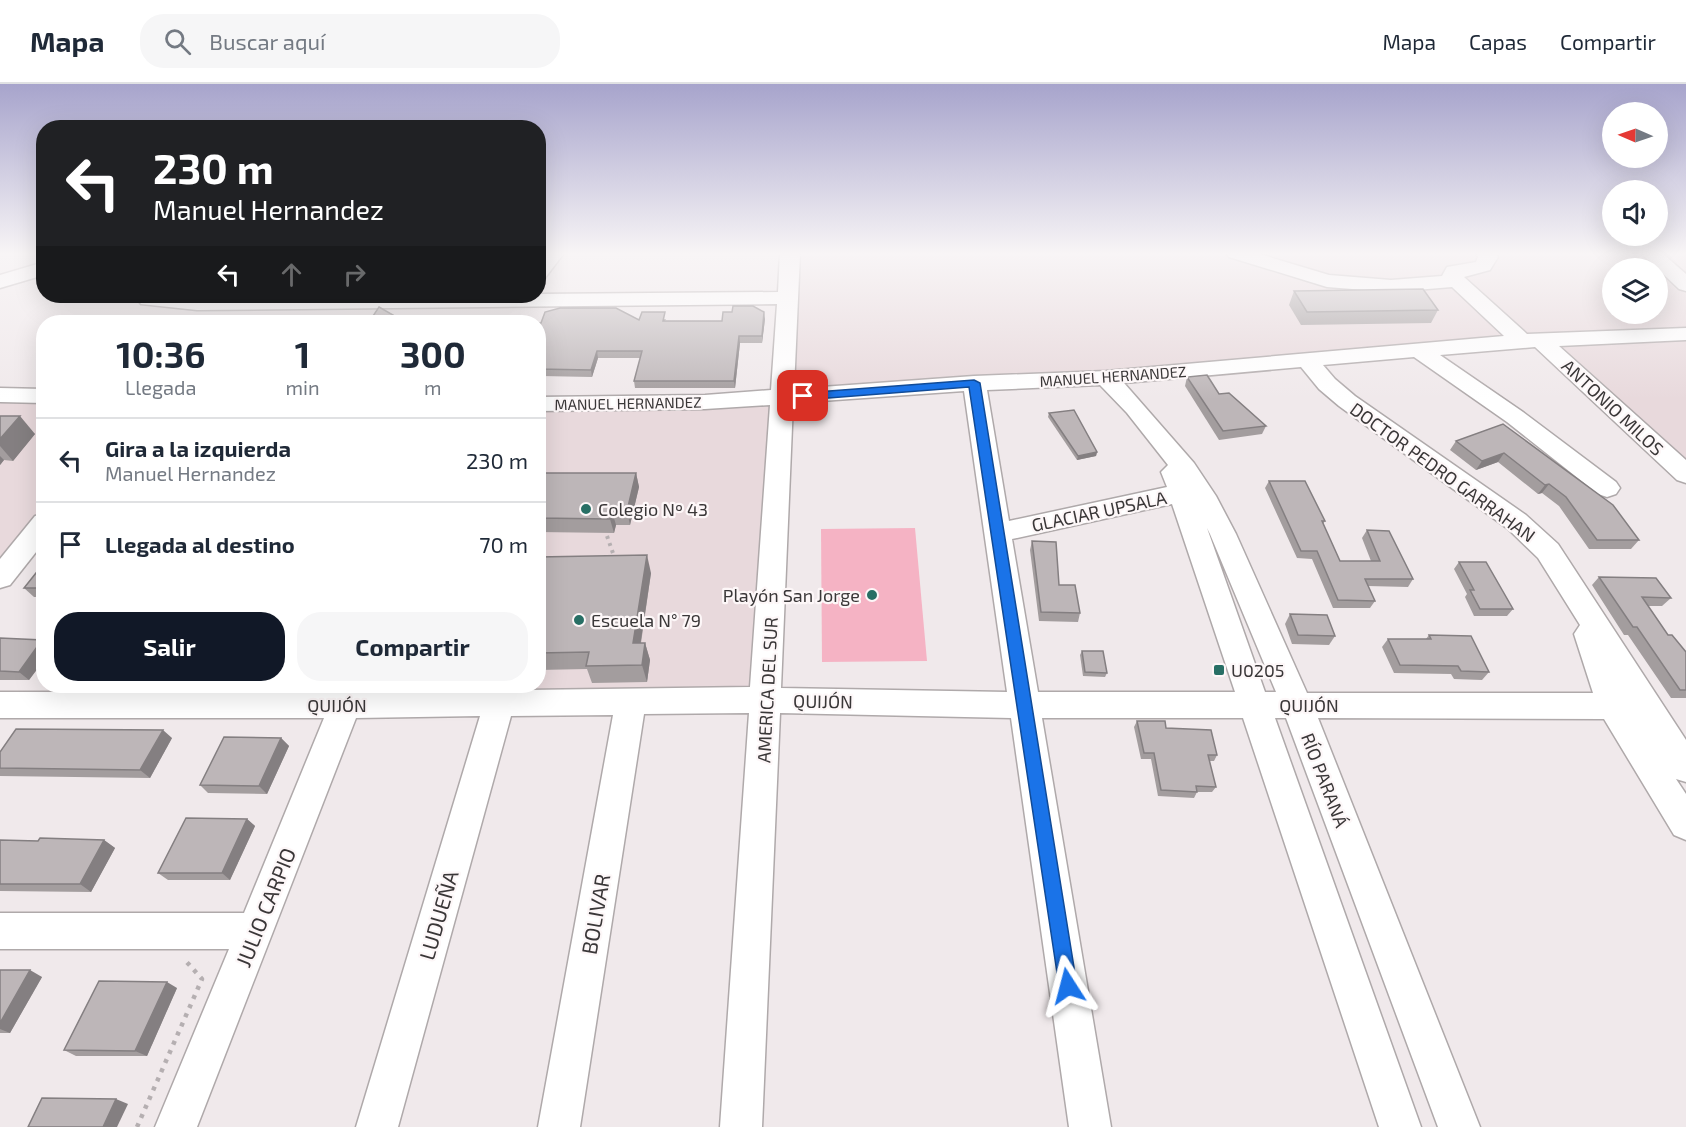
<!DOCTYPE html>
<html lang="es">
<head>
<meta charset="utf-8">
<style>
	:root { --surface:#fff; --page:#f6f6f7; --text:#1f2937; --muted:#747a83; --line:#e0e1e3; --accent:#111827 }
	body { margin:0; font-family:"Exo 2",sans-serif; background:var(--page); color:var(--text); height:100vh; display:flex; flex-direction:column; font-size:22px; white-space:nowrap }
	* { box-sizing:border-box; margin:0 }
	p { font-size:20px; color:var(--muted) }
	.icon { flex:none; width:33px; height:33px; fill:none; stroke:currentColor; stroke-width:2; stroke-linecap:round; stroke-linejoin:round }
	.map { position:relative; flex:1; overflow:hidden }
	.side { position:absolute; left:36px; top:231px; width:510px; height:378px; display:flex; flex-direction:column; background:var(--surface); border-radius:24px; box-shadow:0 6px 24px #0002 }
	.side>* { flex:none }
	.banner { position:absolute; left:36px; top:36px; width:510px; height:183px; border-radius:24px; box-shadow:0 6px 24px #0002; background:#202124; color:#fff; overflow:hidden }
	.needle { width:39px; rotate:272deg }
	.tools { position:absolute; left:1602px; top:18px; display:grid; gap:12px }
	.tools a { display:grid; place-items:center; width:66px; height:66px; border-radius:50%; background:var(--surface); box-shadow:0 6px 24px #0002; font-size:30px }
	.pin { position:absolute; display:grid; place-items:center; width:51px; height:51px; color:#fff; margin:-26px; border-radius:12px; box-shadow:0 3px 9px #0006 }
	.me { position:absolute; width:66px; margin:-33px; rotate:351deg; stroke-linejoin:round; filter:drop-shadow(0 0 4px #0008) }
	.turn { display:flex; align-items:center; gap:21px; height:126px; padding:0 18px; font-size:27px }
	.turn .icon { width:78px; height:78px; stroke-width:2.5 }
	.turn b { display:block; font-size:42px; line-height:51px }
	.lanes { display:flex; align-items:center; height:57px; padding:0 18px; background:#0003; justify-content:center; gap:30px; direction:ltr }
	.lanes .off { opacity:.35 }
	.eta { display:flex; justify-content:space-evenly; align-items:center; height:102px; text-align:center }
	.eta b { font-size:36px; font-weight:700; line-height:42px }
	.primary-button { display:flex; gap:12px; margin-top:auto; padding:12px 18px }
	.primary-button a { flex:1; height:69px; border-radius:24px; background:var(--accent); color:#fff; font-size:24px; font-weight:700; line-height:69px; text-align:center }
	.primary-button a+a { background:var(--page); color:var(--text) }
	ul { padding:0; list-style:none }
	li { display:flex; align-items:center; gap:18px; height:84px; padding:0 18px; border-top:2px solid var(--line) }
	li div { flex:1 }
	li b { display:block; font-size:22px }
	li em { font-style:normal }
	header { display:flex; align-items:center; gap:36px; box-sizing:border-box; height:84px; padding:0 30px; background:var(--surface); border-bottom:2px solid var(--line) }
	header strong { font-size:28px }
	nav { display:flex; gap:33px; margin-inline-start:auto; font-size:21px }
	.search { width:420px; height:54px; background:var(--page); display:flex; align-items:center; gap:15px; box-sizing:border-box; padding:0 21px; border-radius:24px; color:var(--muted); font-size:22px }
	.map>svg:first-child { display:block }
</style>
</head>
<body>
<header>
<strong>Mapa</strong>
<div class="search"><svg class="icon" aria-label="search" viewBox="0 0 24 24"><circle cx="10" cy="10" r="6"/><path d="M15 15l6 6"/></svg>Buscar aquí</div>
<nav><a>Mapa</a><a>Capas</a><a>Compartir</a></nav>
</header>
<div class="map">
<svg width="1686" height="1043" viewBox="0 0 1686 1043">
	<rect width="100%" height="100%" fill="#f0e9eb"/>
	<g fill="#e8d9dc" fill-rule="evenodd">
		<path d="M790,169H1686V390L1540,256L782,314L766,616L345,621L353,602H538L539,320L781,314ZM1612,184H1658V230H1612Z"/>
		<polygon points="0,311 43,312 43,439 0,494"/>
	</g>
	<polygon fill="#f5b3c4" points="915,444 927,577 822,578 821,445"/>
	<g fill="none" stroke-linecap="round" stroke-linejoin="round">
		<defs>
			<g id="minor">
				<polygon points="544,169 564,169 545,194 538,196 538,176"/>
				<path d="M780,169H800L794,305L974,292L1106,287L1504,252L1452,203L1391,208L1327,203L1229,173L1226,169H1256L1329,191L1391,196L1442,192L1447,183L1476,178L1478,173L1476,169H1496L1498,173L1490,186L1464,193L1527,250L1686,244V256L1559,262L1686,376V399L1677,396L1535,263L1440,271L1523,328L1616,398L1620,404L1616,410L1607,413L1598,410L1507,338L1414,273L1323,281L1335,295L1355,312L1526,431L1558,460L1686,656V698L1676,695L1686,710V756L1674,751L1604,635L1318,634L1480,1043H1438L1286,634H1275L1421,1043H1379L1243,634H1042L1111,1043H1069L1011,634L780,629L762,1043H720L749,629L644,630L580,1043H538L613,631L511,632L398,1043H356L480,632L356,634L197,1043H155L229,865H0V829H244L324,634H0V608H335L338,602H364L366,608L750,603L770,321L705,325L538,327V313L705,311L771,306L777,220L197,226L141,220L138,216L141,212H538V210L778,208ZM1301,283L1319,305L1339,322L1508,445L1538,474L1580,541L1574,550L1593,609H1307L1236,450L1216,412L1194,379L1124,299ZM1100,301L1127,329L1168,381L1161,388L1167,403L1009,437L987,306ZM964,307L1007,608L781,604L793,319ZM1172,420L1235,608H1038L1012,455ZM1207,444L1210,450L1276,608H1265Z"/>
				<polygon points="1641,169 1662,169 1686,190 1686,207 1679,205"/>
				<polygon points="44,178 44,191 0,204 0,191"/>
				<polygon points="0,304 44,305 44,319 0,318"/>
				<polygon points="44,430 44,458 10,501 0,504 0,475 35,432"/>
			</g>
		</defs>
		<use href="#minor" stroke="#afa9aa" stroke-width="3"/>
		<polyline stroke="#b5afb1" stroke-width="4" stroke-dasharray="3 4.5" stroke-linecap="butt" points="607,452 615,475"/>
		<polyline stroke="#b5afb1" stroke-width="4.5" stroke-dasharray="4 6" stroke-linecap="butt" points="137,1043 202,895 184,875"/>
		<use href="#minor" fill="#fff" fill-rule="evenodd"/>
	</g>
	<g fill="#a39d9e">
		<polygon points="1294,207 1438,226 1431,239 1301,241 1289,221"/>
		<polygon points="666,235 665,237 722,237 765,235 762,259 740,259 735,304 635,304 634,297 640,274 598,274 592,293 541,292 540,295 538,295 538,239"/>
		<polygon points="1187,293 1266,342 1262,350 1219,356 1185,302"/>
		<polygon points="1049,329 1097,368 1096,372 1077,376 1048,333"/>
		<polygon points="0,332 35,350 13,377 4,376 0,381"/>
		<polygon points="1503,340 1639,456 1631,465 1589,465 1559,422 1542,409 1538,410 1498,378 1476,386 1450,366 1456,357"/>
		<polygon points="636,389 639,403 630,441 616,441 614,449 538,448 538,396"/>
		<polygon points="1269,397 1325,437 1323,440 1340,477 1371,477 1362,454 1367,446 1413,495 1408,503 1368,502 1375,517 1370,524 1333,524 1312,475 1297,474 1265,404"/>
		<polygon points="1032,457 1059,501 1080,529 1078,538 1039,537 1030,466"/>
		<polygon points="538,473 651,489 641,559 645,559 650,576 647,598 592,599 587,585 538,586"/>
		<polygon points="1459,478 1513,525 1507,532 1474,532 1465,513 1467,510 1454,485"/>
		<polygon points="44,479 44,513 34,513 24,504"/>
		<polygon points="1599,493 1671,514 1662,522 1648,522 1668,551 1686,568 1686,614 1671,614 1628,551 1624,551 1592,501"/>
		<polygon points="1290,530 1335,552 1329,561 1292,560 1285,540"/>
		<polygon points="1429,551 1489,588 1482,596 1454,595 1451,590 1394,589 1382,563 1388,555 1426,555"/>
		<polygon points="0,554 44,557 44,576 29,596 0,596"/>
		<polygon points="1082,567 1107,589 1105,593 1083,592 1080,571"/>
		<polygon points="1137,637 1166,644 1217,671 1214,677 1209,677 1216,703 1212,708 1197,708 1194,714 1158,712 1151,675 1141,675 1134,643"/>
		<polygon points="172,654 150,694 0,692 0,668"/>
		<polygon points="281,654 289,662 267,710 208,709 200,701"/>
		<polygon points="247,735 255,742 230,796 168,796 158,789"/>
		<polygon points="0,756 38,757 104,756 115,764 91,808 0,807"/>
		<polygon points="0,886 42,893 10,949 0,949"/>
		<polygon points="177,904 147,972 76,972 64,966"/>
	</g>
	<g fill="#847f81">
		<polygon points="764,228 765,235 762,259 762,252"/>
		<polygon points="393,231 396,238 389,238"/>
		<polygon points="739,252 740,259 735,304 734,297"/>
		<polygon points="597,267 598,274 592,293 591,286"/>
		<polygon points="20,332 35,350 13,377 0,362 0,355"/>
		<polygon points="1097,368 1096,372 1077,376 1078,372"/>
		<polygon points="1504,369 1498,378 1476,386 1482,377"/>
		<polygon points="0,372 4,376 0,381"/>
		<polygon points="636,389 639,403 630,441 627,427"/>
		<polygon points="1549,400 1542,409 1538,410 1545,401"/>
		<polygon points="612,427 616,441 614,449 610,435"/>
		<polygon points="647,471 651,489 638,576 633,559"/>
		<polygon points="42,556 44,557 44,576 29,596 19,588"/>
		<polygon points="645,559 650,576 647,598 642,581"/>
		<polygon points="163,646 172,654 150,694 140,686"/>
		<polygon points="281,654 289,662 267,710 259,702"/>
		<polygon points="247,735 255,742 230,796 222,789"/>
		<polygon points="104,756 115,764 91,808 80,800"/>
		<polygon points="30,886 42,893 10,949 0,945 0,939"/>
		<polygon points="167,898 177,904 147,972 135,967"/>
		<polygon points="116,1015 128,1020 117,1043 103,1043"/>
	</g>
	<g fill="#bdb6b8" stroke="#847f81" stroke-width="1.5">
		<polygon points="1423,205 1438,226 1307,228 1294,207"/>
		<polygon points="733,222 753,222 764,228 762,252 739,252 734,297 634,297 642,267 597,267 591,286 538,285 538,239 541,239 545,228 560,224 616,224 639,236 642,228 665,228 663,237 722,237 723,228 732,228"/>
		<polygon points="379,223 393,231 389,238 369,238"/>
		<polygon points="1207,291 1219,310 1229,309 1266,342 1223,347 1187,293"/>
		<polygon points="1074,326 1097,368 1078,372 1049,329"/>
		<polygon points="0,332 20,332 0,355"/>
		<polygon points="1503,340 1613,421 1639,456 1597,456 1566,413 1549,400 1545,401 1504,369 1482,377 1456,357"/>
		<polygon points="541,389 636,389 627,427 612,427 610,435 538,434 538,396"/>
		<polygon points="1269,397 1305,397 1325,437 1322,437 1340,477 1380,477 1367,446 1389,447 1413,495 1365,495 1375,517 1338,516 1317,467 1301,467"/>
		<polygon points="1032,457 1056,458 1059,501 1075,501 1080,529 1041,528"/>
		<polygon points="647,471 633,559 645,559 642,581 586,582 589,568 538,569 538,473"/>
		<polygon points="1459,478 1486,478 1513,525 1480,525 1470,506 1474,506"/>
		<polygon points="44,479 44,504 24,504"/>
		<polygon points="1599,493 1656,494 1671,514 1642,513 1668,551 1672,551 1686,568 1686,606 1680,606 1637,543 1633,543"/>
		<polygon points="1290,530 1327,531 1335,552 1298,551"/>
		<polygon points="1429,551 1471,552 1489,588 1461,587 1458,582 1400,581 1388,555 1431,555"/>
		<polygon points="0,554 42,556 19,588 0,587"/>
		<polygon points="1082,567 1103,567 1107,589 1085,588"/>
		<polygon points="1137,637 1165,637 1166,644 1211,646 1217,671 1208,671 1216,703 1196,702 1197,708 1161,706 1154,669 1144,669"/>
		<polygon points="16,645 163,646 140,686 0,684 0,668"/>
		<polygon points="224,653 281,654 259,702 200,701"/>
		<polygon points="186,734 247,735 222,789 158,789"/>
		<polygon points="40,754 104,756 80,800 0,800 0,756 38,757"/>
		<polygon points="0,886 30,886 0,939"/>
		<polygon points="99,897 167,898 135,967 64,966"/>
		<polygon points="42,1014 116,1015 103,1043 28,1043"/>
	</g>
	<linearGradient id="sky" x2="0" y2="1"><stop stop-color="#a7a4cc"/><stop offset="0.54" stop-color="#f8f5f6"/><stop offset="1" stop-color="#f8f5f6" stop-opacity="0"/></linearGradient>
	<rect width="1686" height="315" fill="url(#sky)"/>
	<polygon fill="#1a73e8" stroke="#114b97" stroke-width="1.5" points="974,296 980,299 1077,902 1075,909 1068,911 1062,909 1059,902 969,303 803,316 797,312 803,309"/>
	<g fill="#286f65" stroke="#fdf7f8" stroke-width="2">
		<circle cx="586" cy="425" r="6"/>
		<circle cx="872" cy="511" r="6"/>
		<circle cx="579" cy="536" r="6"/>
		<rect x="1213" y="580" width="12" height="12" rx="3"/>
	</g>
	<g text-anchor="middle" dominant-baseline="central" stroke-width="4.5" stroke-linejoin="round" paint-order="stroke">
		<g font-size="15" fill="#3a3738" stroke="#fdf7f8">
			<text transform="translate(1113 292) rotate(-4)">MANUEL HERNANDEZ</text>
			<text transform="translate(628 319) rotate(-1)">MANUEL HERNANDEZ</text>
		</g>
		<g font-size="18" fill="#3a3738" stroke="#fdf7f8">
			<text transform="translate(1613 323) rotate(43)">ANTONIO MILOS</text>
			<text transform="translate(1443 388) rotate(36)">DOCTOR PEDRO GARRAHAN</text>
			<text transform="translate(1099 427) rotate(-12)">GLACIAR UPSALA</text>
			<text transform="translate(767 606) rotate(-87)">AMERICA DEL SUR</text>
			<text transform="translate(823 617) rotate(1)">QUIJÓN</text>
			<text x="337" y="621">QUIJÓN</text>
			<text x="1309" y="621">QUIJÓN</text>
			<text transform="translate(1325 696) rotate(69)">RÍO PARANÁ</text>
		</g>
		<g font-size="18" fill="#3a3738" stroke="#fdf7f8" text-anchor="start">
			<text x="598" y="425">Colegio Nº 43</text>
			<text x="860" y="511" text-anchor="end">Playón San Jorge</text>
			<text x="591" y="536">Escuela N° 79</text>
			<text x="1231" y="586">U0205</text>
		</g>
		<g font-size="21" fill="#3a3738" stroke="#fdf7f8">
			<text transform="translate(265 823) rotate(-68)">JULIO CARPIO</text>
			<text transform="translate(595 830) rotate(-80)">BOLIVAR</text>
			<text transform="translate(438 831) rotate(-74)">LUDUEÑA</text>
		</g>
	</g>
</svg>
<div class="tools">
<a><svg class="needle" viewBox="-14 -14 28 28"><path d="M0-13l5 13h-10z" fill="#e53935"/><path d="M0 13l5-13h-10z" fill="#747a83"/></svg></a>
<a><svg class="icon" aria-label="sound" viewBox="0 0 24 24"><path d="M4 9h4l5-4v14l-5-4H4zM17 9q2 3 0 6"/></svg></a>
<a><svg class="icon" aria-label="layers" viewBox="0 0 24 24"><path d="M12 4l9 5-9 5-9-5zM3 14l9 5 9-5"/></svg></a>
</div>
<div class="pin" style="left:803px;top:312px;background:#d93025"><svg class="icon" aria-label="arrive" viewBox="0 0 24 24"><path d="M6 21V4h12l-3 4 3 4H6"/></svg></div>
<svg class="me" style="left:1068px;top:902px" viewBox="-20 -20 40 40"><path d="M0-17L14 15 0 8-14 15z" fill="#1a73e8" stroke="#fff" stroke-width="4"/></svg>
<div class="banner">
<div class="turn"><svg class="icon" aria-label="left" viewBox="0 0 24 24"><path d="M17 20v-9H6M10 6l-5 5 5 5"/></svg><div><b>230 m</b>Manuel Hernandez</div></div>
<div class="lanes"><svg class="icon" aria-label="left" viewBox="0 0 24 24"><path d="M17 20v-9H6M10 6l-5 5 5 5"/></svg><svg class="icon off" aria-label="ahead" viewBox="0 0 24 24"><path d="M12 20V5M6 11l6-6 6 6"/></svg><svg class="icon off" aria-label="right" viewBox="0 0 24 24"><path d="M7 20v-9h11M14 6l5 5-5 5"/></svg></div>
</div>
<section class="side">
<div class="eta">
<div><b>10:36</b><p>Llegada</p></div>
<div><b>1</b><p>min</p></div>
<div><b>300</b><p>m</p></div>
</div>
<ul>
<li><svg class="icon" aria-label="left" viewBox="0 0 24 24"><path d="M17 20v-9H6M10 6l-5 5 5 5"/></svg><div><b>Gira a la izquierda</b><p>Manuel Hernandez</p></div><em>230 m</em></li>
<li><svg class="icon" aria-label="arrive" viewBox="0 0 24 24"><path d="M6 21V4h12l-3 4 3 4H6"/></svg><div><b>Llegada al destino</b></div><em>70 m</em></li>
</ul>
<div class="primary-button"><a>Salir</a><a>Compartir</a></div>
</section>
</div>
</body>
</html>
